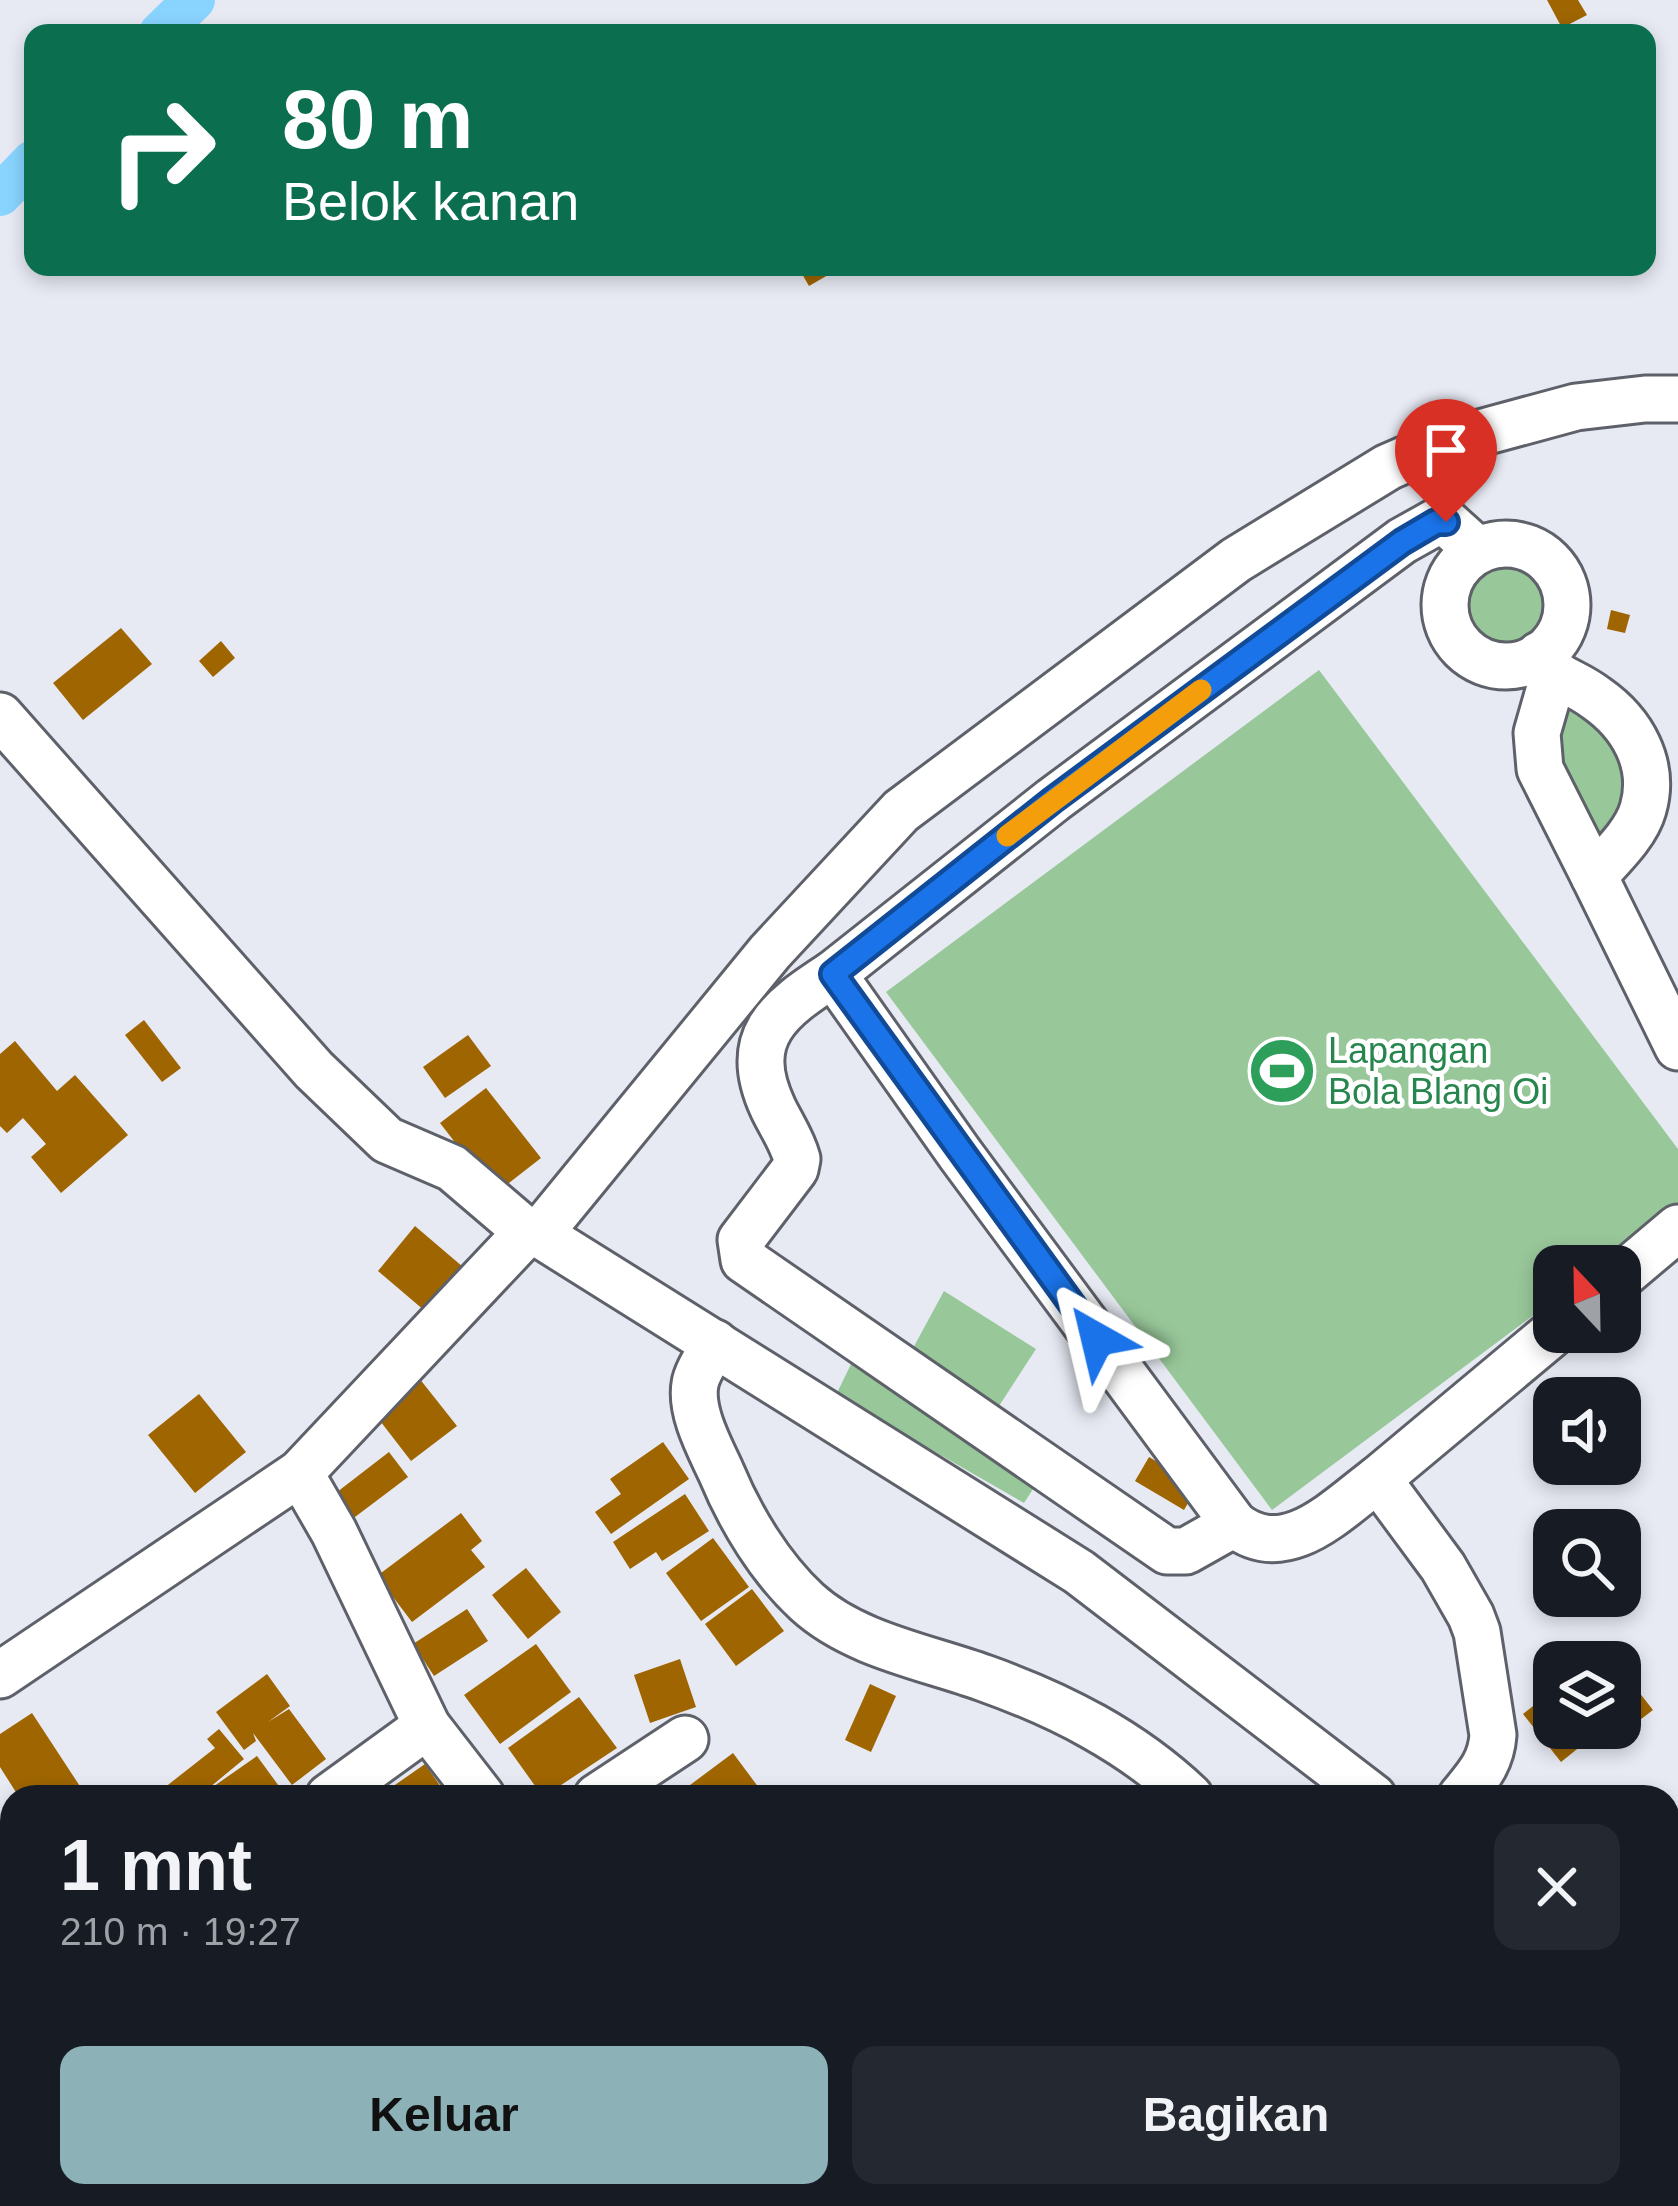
<!DOCTYPE html>
<html lang="id">
<head>
<meta charset="utf-8">
<style>
	:root { --surface:#171b24; --page:#242831; --text:#f1f3f6; --muted:#9ea1a6; --accent:#8cb1b6 }
	body { margin:0; font-family:Helvetica,sans-serif; background:var(--page); color:var(--text); height:100vh; display:flex; flex-direction:column; font-size:45px; white-space:nowrap }
	* { box-sizing:border-box; margin:0 }
	p { font-size:39px; color:var(--muted) }
	.icon { flex:none; width:66px; height:66px; fill:none; stroke:currentColor; stroke-width:2; stroke-linecap:round; stroke-linejoin:round }
	.map { position:relative; flex:1; overflow:hidden }
	.sheet { position:absolute; left:0px; top:1785px; width:1680px; height:423px; display:flex; flex-direction:column; background:var(--surface); border-radius:36px 36px 0 0; box-shadow:0 6px 18px #0003 }
	.sheet>* { flex:none }
	.hud { position:absolute; left:24px; top:24px; width:1632px; height:252px; border-radius:24px; box-shadow:0 6px 18px #0003; background:#0b6e4f; color:#fff; overflow:hidden }
	.needle { width:78px; rotate:338deg }
	.tools { position:absolute; left:1533px; top:1245px; display:grid; gap:24px }
	.tools a { display:grid; place-items:center; width:108px; height:108px; border-radius:24px; background:var(--surface); box-shadow:0 6px 18px #0003; font-size:60px }
	.pin { position:absolute; display:grid; place-items:center; width:102px; height:102px; color:#fff; margin:-123px -51px; border-radius:50% 50% 50% 0; rotate:-45deg; box-shadow:0 0 12px #0007 }
	.pin .icon { rotate:45deg }
	.me { position:absolute; width:132px; margin:-66px; rotate:323deg; stroke-linejoin:round; filter:drop-shadow(0 0 9px #0008) }
	.turn { display:flex; align-items:center; gap:42px; height:252px; padding:0 60px; font-size:54px }
	.turn .icon { width:156px; height:156px; stroke-width:2.5 }
	.turn b { display:block; font-size:84px; line-height:102px }
	.round { display:grid; place-items:center; flex:none; width:126px; height:126px; border-radius:24px; background:var(--page) }
	.head { display:flex; align-items:center; justify-content:space-between; height:204px; padding:0 60px }
	h1 { font-size:72px; font-weight:600; line-height:90px }
	.cta { display:flex; gap:24px; margin-top:auto; padding:24px 60px }
	.cta a { flex:1; height:138px; border-radius:24px; background:var(--accent); color:#111; font-size:48px; font-weight:600; line-height:138px; text-align:center }
	.cta a+a { background:var(--page); color:var(--text) }
	.map>svg:first-child { display:block }
</style>
</head>
<body>
<div class="map">
<svg width="1678" height="2206" viewBox="0 0 1678 2206">
	<rect width="100%" height="100%" fill="#e7eaf3"/>
	<g fill="#98c799">
		<polygon points="1499,552 1543,564 1561,606 1539,646 1494,654 1460,624 1462,578"/>
		<polygon points="1319,670 1678,1149 1678,1208 1600,1266 1554,1266 1554,1300 1272,1510 886,992"/>
		<polygon points="1562,686 1644,766 1598,871 1543,766"/>
		<polygon points="944,1291 1036,1349 988,1423 1050,1463 1024,1503 836,1395 854,1358 899,1374"/>
	</g>
	<g fill="none" stroke-linecap="round" stroke-linejoin="round">
		<g stroke="#89d4ff" stroke-width="42">
			<polyline points="160,33 194,0"/>
			<polyline points="0,195 33,161"/>
		</g>
	</g>
	<g fill="#9f6501">
		<polygon points="1547,0 1578,0 1587,15 1562,28"/>
		<polygon points="798,267 824,267 828,275 809,286"/>
		<polygon points="1611,610 1630,615 1625,633 1607,629"/>
		<polygon points="121,628 152,664 83,720 53,683"/>
		<polygon points="221,641 235,658 213,677 199,661"/>
		<polygon points="144,1020 181,1068 162,1082 125,1035"/>
		<polygon points="468,1035 491,1066 445,1098 423,1067"/>
		<polygon points="15,1041 57,1091 75,1075 128,1135 61,1193 31,1157 46,1144 23,1118 7,1133 0,1126 0,1054"/>
		<polygon points="486,1088 541,1158 495,1194 440,1123"/>
		<polygon points="415,1226 463,1267 425,1311 378,1271"/>
		<polygon points="419,1378 457,1426 411,1461 374,1413"/>
		<polygon points="199,1394 246,1452 195,1493 148,1435"/>
		<polygon points="663,1442 689,1479 611,1534 595,1512 621,1494 610,1479"/>
		<polygon points="389,1452 408,1477 347,1523 328,1499"/>
		<polygon points="1149,1457 1198,1486 1184,1510 1135,1481"/>
		<polygon points="685,1494 709,1531 662,1561 656,1552 630,1569 613,1542"/>
		<polygon points="461,1513 482,1541 471,1550 485,1567 412,1622 377,1576"/>
		<polygon points="713,1538 749,1587 701,1621 666,1573"/>
		<polygon points="526,1568 561,1612 528,1639 492,1595"/>
		<polygon points="752,1589 784,1631 736,1666 705,1624"/>
		<polygon points="467,1609 488,1641 434,1676 413,1644"/>
		<polygon points="536,1644 571,1692 500,1744 464,1695"/>
		<polygon points="680,1659 696,1707 650,1723 634,1675"/>
		<polygon points="1620,1668 1653,1710 1607,1745 1597,1733 1561,1762 1523,1714 1543,1698 1550,1707 1554,1703 1554,1728 1620,1728"/>
		<polygon points="267,1674 290,1706 268,1722 289,1709 326,1759 292,1785 253,1733 256,1741 244,1750 216,1712"/>
		<polygon points="870,1684 896,1696 871,1752 845,1740"/>
		<polygon points="579,1697 617,1748 543,1797 508,1748"/>
		<polygon points="32,1713 87,1797 19,1797 0,1767 0,1734"/>
		<polygon points="219,1729 244,1759 198,1797 172,1797 164,1788 215,1748 207,1739"/>
		<polygon points="733,1753 762,1792 755,1797 700,1797 690,1785"/>
		<polygon points="257,1756 284,1793 277,1797 211,1797 207,1791"/>
		<polygon points="425,1764 448,1797 384,1797 382,1794"/>
		<polygon points="12,1908 12,1944 0,1919 0,1914"/>
		<polygon points="12,2081 12,2137 0,2112 0,2087"/>
		<polygon points="1299,2196 1366,2196 1373,2206 1306,2206"/>
	</g>
	<g fill="none" stroke-linecap="round" stroke-linejoin="round">
		<defs>
			<g id="minor">
				<circle cx="1506" cy="605" r="61"/>
				<path d="M1539,655C1556,682 1571,679 1596,698C1632,723 1656,764 1643,809C1636,834 1611,857 1594,876L1678,1047"/>
				<polyline points="1553,677 1537,733 1540,769 1594,876"/>
				<polyline points="0,716 314,1070 387,1140 452,1168 527,1232 539,1234 1079,1572 1373,1797"/>
				<path d="M833,974C779,1009 740,1037 773,1108C781,1125 792,1140 797,1159L795,1169L741,1240L744,1260L1167,1551H1186L1234,1524"/>
				<polyline points="539,1234 770,952 901,811 1236,560 1388,467 1443,443 1576,407 1645,399 1678,399"/>
				<polyline points="1620,1277 1678,1228"/>
				<path d="M715,1343C709,1355 697,1371 695,1384C690,1412 710,1448 721,1472C740,1518 770,1568 807,1602C854,1645 926,1657 984,1678C1060,1705 1131,1741 1190,1797"/>
				<polyline points="300,1473 334,1532 427,1726 482,1797"/>
				<polyline points="1378,1479 1554,1332"/>
				<polyline points="0,1675 300,1473 527,1232"/>
				<polyline points="329,1797 427,1726"/>
				<polyline points="597,1797 685,1739"/>
				<path d="M1461,1797C1478,1776 1491,1763 1493,1735L1477,1632L1471,1616L1443,1567L1378,1479C1336,1510 1286,1565 1234,1524L960,1154L833,974L1053,800L1402,541L1436,522H1446L1477,550"/>
				<polyline points="1668,2010 1678,2017"/>
				<polyline points="0,2050 12,2040"/>
				<polyline points="1668,2120 1678,2114"/>
				<polyline points="312,2196 317,2206"/>
				<polyline points="895,2196 911,2206"/>
				<polyline points="1271,2196 1277,2206"/>
				<polyline points="1095,2206 1103,2196"/>
				<polyline points="1540,2206 1555,2196"/>
			</g>
		</defs>
		<use href="#minor" stroke="#5e6169" stroke-width="51"/>
		<use href="#minor" stroke="#fff" stroke-width="45"/>
	</g>
	<g fill="none" stroke-linecap="round" stroke-linejoin="round">
		<defs>
			<polyline id="route" points="1097,1339 833,974 1053,800 1402,542 1436,522 1446,522"/>
		</defs>
		<use href="#route" stroke="#114b97" stroke-width="30"/>
		<use href="#route" stroke="#1a73e8" stroke-width="21"/>
		<polyline stroke="#f59e0b" stroke-width="21" points="1007,836 1201,690"/>
	</g>
	<defs>
		<symbol id="stadium-disc" viewBox="-11 -11 22 22"><circle r="9.5" fill="#2e9e5b" stroke="#fff"/><path d="M0-5a6.5 5 0 1 0 0 10a6.5 5 0 1 0 0-10ZM-3.5-1.8h7v3.6h-7Z" fill="#fff"/></symbol>
	</defs>
	<g fill-rule="evenodd">
		<use href="#stadium-disc" x="1244" y="1033" width="76" height="76"/>
	</g>
	<g text-anchor="middle" dominant-baseline="central" stroke-width="9" stroke-linejoin="round" paint-order="stroke">
		<g font-size="36" fill="#27864d" stroke="#fff" text-anchor="start">
			<text x="1328" y="1050">Lapangan<tspan x="1328" dy="41">Bola Blang Oi</tspan></text>
		</g>
	</g>
</svg>
<div class="tools">
<a><svg class="needle" viewBox="-14 -14 28 28"><path d="M0-13l5 13h-10z" fill="#e53935"/><path d="M0 13l5-13h-10z" fill="#9ea1a6"/></svg></a>
<a><svg class="icon" aria-label="sound" viewBox="0 0 24 24"><path d="M4 9h4l5-4v14l-5-4H4zM17 9q2 3 0 6"/></svg></a>
<a><svg class="icon" aria-label="search" viewBox="0 0 24 24"><circle cx="10" cy="10" r="6"/><path d="M15 15l6 6"/></svg></a>
<a><svg class="icon" aria-label="layers" viewBox="0 0 24 24"><path d="M12 4l9 5-9 5-9-5zM3 14l9 5 9-5"/></svg></a>
</div>
<div class="pin" style="left:1446px;top:522px;background:#d93025"><svg class="icon" aria-label="arrive" viewBox="0 0 24 24"><path d="M6 21V4h12l-3 4 3 4H6"/></svg></div>
<svg class="me" style="left:1097px;top:1339px" viewBox="-20 -20 40 40"><path d="M0-17L14 15 0 8-14 15z" fill="#1a73e8" stroke="#fff" stroke-width="4"/></svg>
<div class="hud">
<div class="turn"><svg class="icon" aria-label="right" viewBox="0 0 24 24"><path d="M7 20v-9h11M14 6l5 5-5 5"/></svg><div><b>80 m</b>Belok kanan</div></div>
</div>
<section class="sheet">
<div class="head"><div><h1>1 mnt</h1><p>210 m · 19:27</p></div><a class="round"><svg class="icon" aria-label="close" viewBox="0 0 24 24"><path d="M6 6l12 12M18 6L6 18"/></svg></a></div>
<div class="cta"><a>Keluar</a><a>Bagikan</a></div>
</section>
</div>
</body>
</html>
